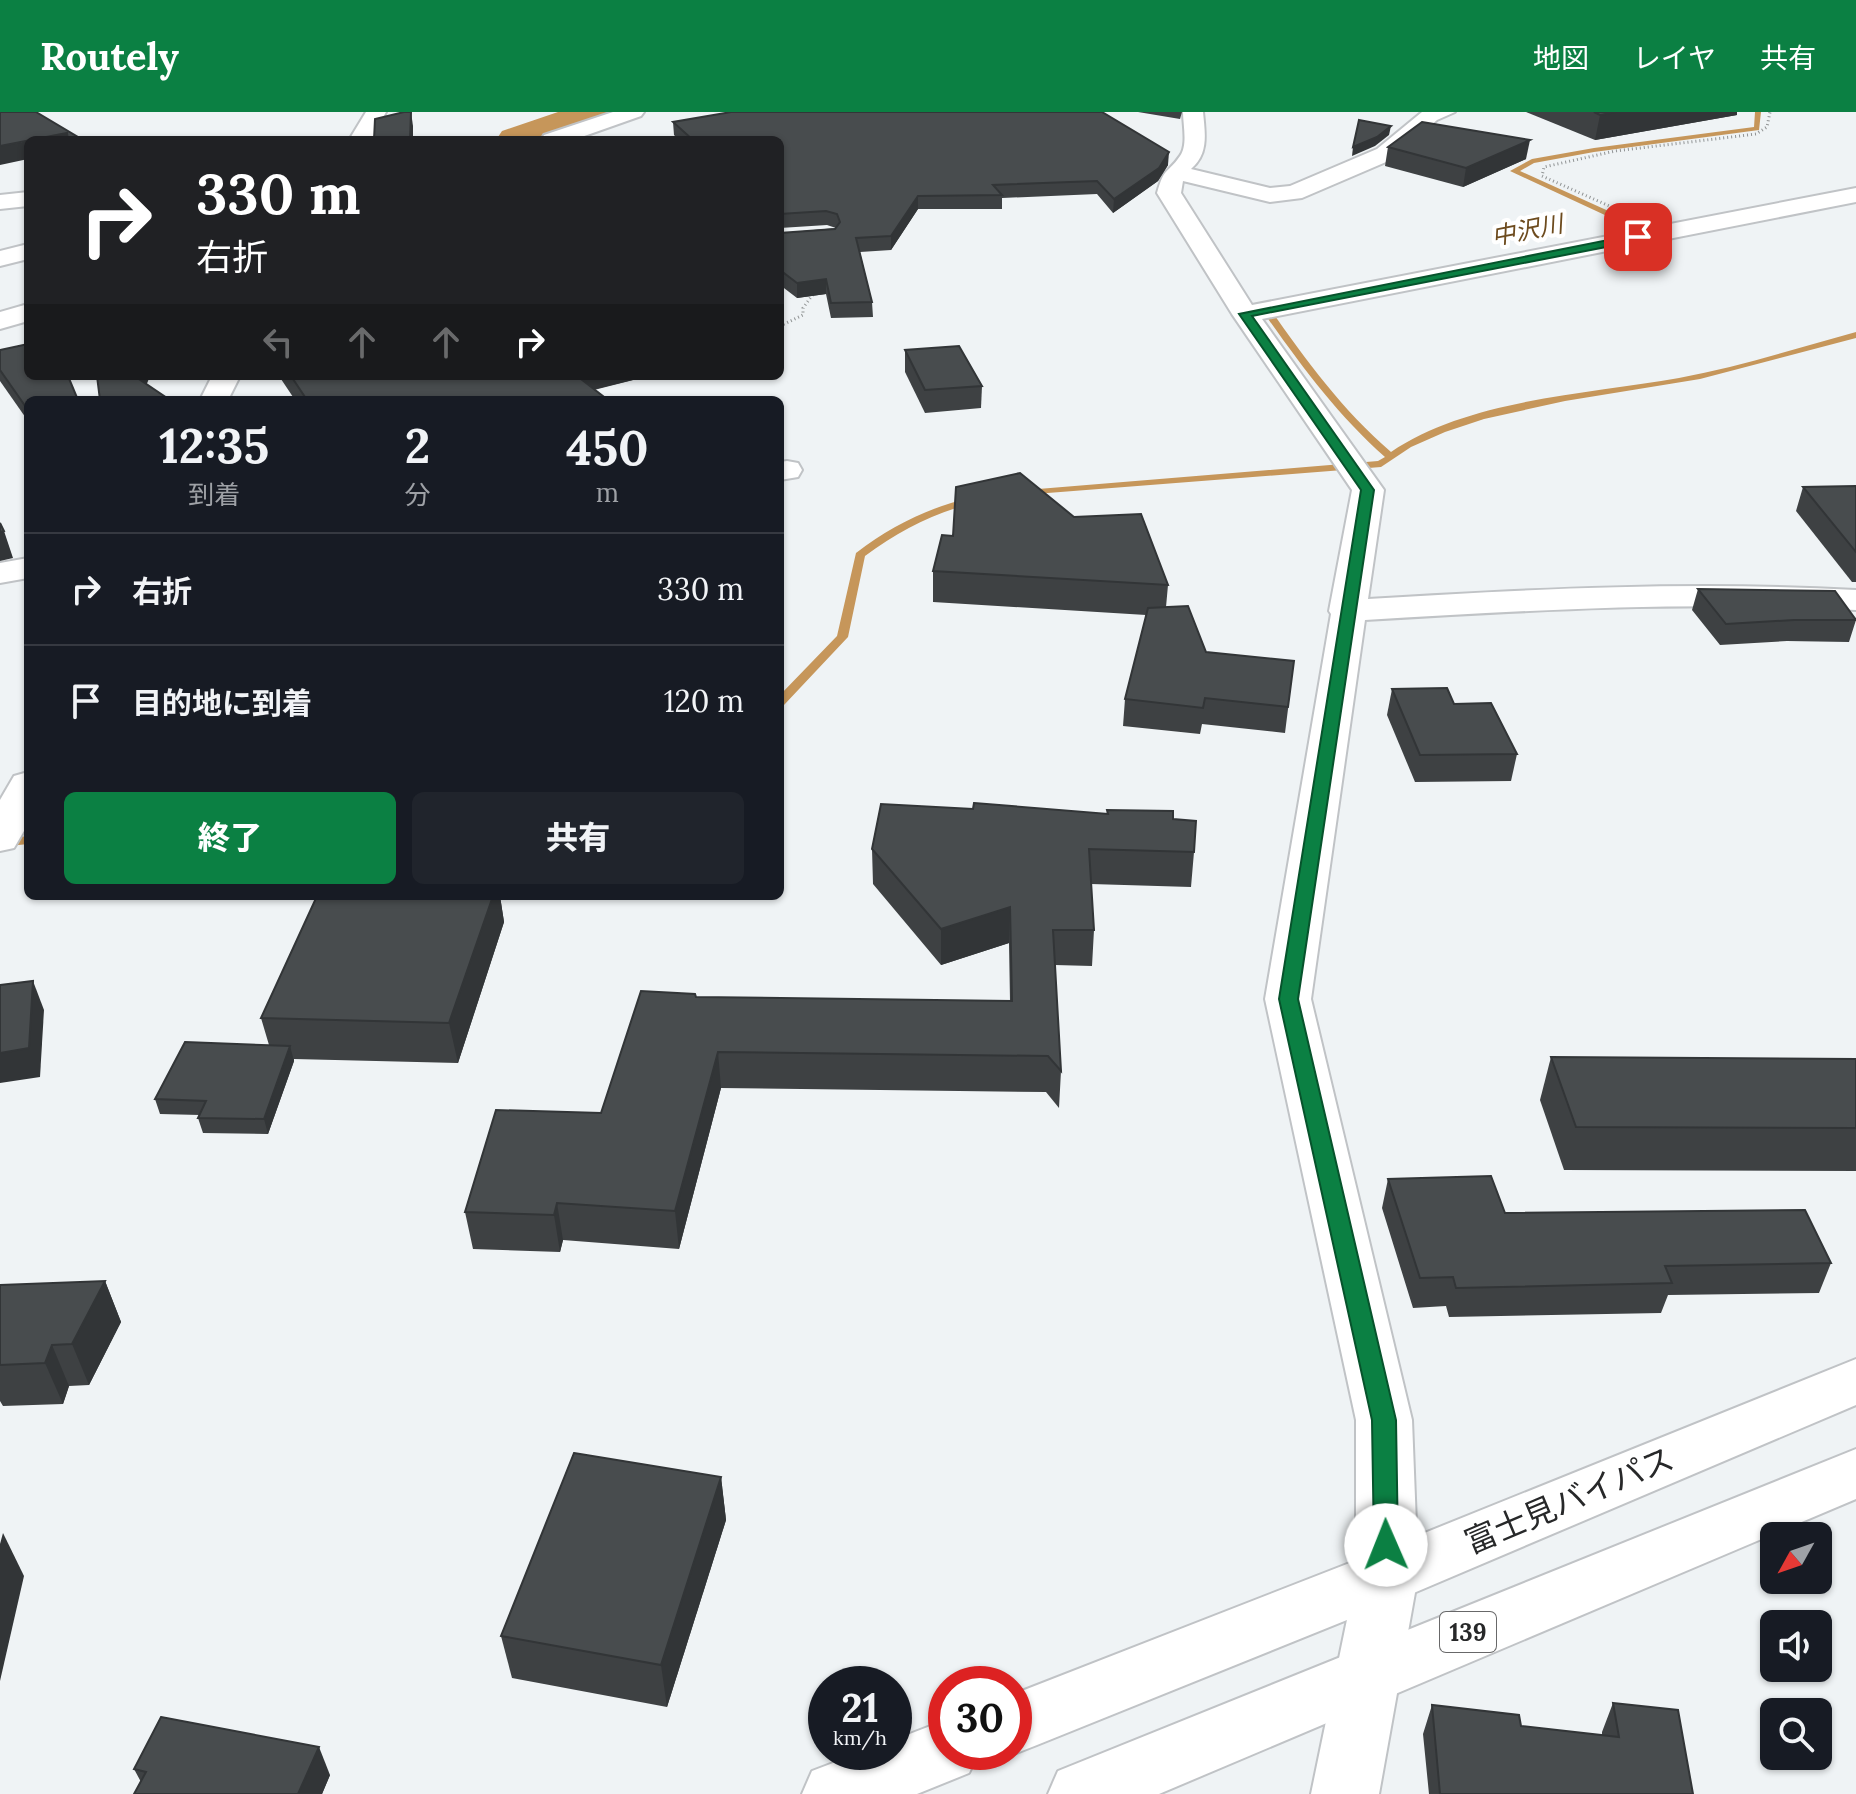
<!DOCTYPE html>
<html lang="ja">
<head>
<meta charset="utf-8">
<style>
	:root { --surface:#171b24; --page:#20242c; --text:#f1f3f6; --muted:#9ea1a6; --line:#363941; --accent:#0b8043 }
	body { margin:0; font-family:Lora,"Noto Sans JP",serif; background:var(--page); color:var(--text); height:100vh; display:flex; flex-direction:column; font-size:30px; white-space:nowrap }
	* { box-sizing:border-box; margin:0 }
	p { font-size:26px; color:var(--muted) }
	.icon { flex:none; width:44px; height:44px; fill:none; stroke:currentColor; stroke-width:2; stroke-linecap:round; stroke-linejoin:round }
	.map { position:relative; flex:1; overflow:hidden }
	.panel { position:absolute; left:24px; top:284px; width:760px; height:504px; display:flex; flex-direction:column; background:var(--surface); border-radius:12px; box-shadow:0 2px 6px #0004 }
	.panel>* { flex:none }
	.guide { position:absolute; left:24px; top:24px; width:760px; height:244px; border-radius:12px; box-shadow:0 2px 6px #0004; background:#202124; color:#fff; overflow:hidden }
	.needle { width:52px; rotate:230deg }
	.fabs { position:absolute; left:1760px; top:1410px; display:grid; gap:16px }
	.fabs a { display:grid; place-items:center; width:72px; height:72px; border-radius:12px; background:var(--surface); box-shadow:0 2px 6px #0004; font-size:40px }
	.speed { position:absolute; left:808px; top:1554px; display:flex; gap:16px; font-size:40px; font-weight:700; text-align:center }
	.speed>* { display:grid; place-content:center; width:104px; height:104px; border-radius:50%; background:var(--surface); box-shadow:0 2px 6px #0004; line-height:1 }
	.speed small { font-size:20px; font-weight:400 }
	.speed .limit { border:12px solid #d22; background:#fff; color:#111 }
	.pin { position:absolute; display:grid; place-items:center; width:68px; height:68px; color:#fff; margin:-34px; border-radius:16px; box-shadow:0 4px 12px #0006 }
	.me { position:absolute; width:88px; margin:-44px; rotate:359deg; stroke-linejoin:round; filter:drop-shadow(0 0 6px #0008) }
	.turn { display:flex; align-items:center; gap:28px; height:168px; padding:0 40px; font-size:36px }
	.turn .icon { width:104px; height:104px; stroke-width:2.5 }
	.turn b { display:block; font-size:56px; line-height:68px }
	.lanes { display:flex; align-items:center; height:76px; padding:0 40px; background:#0003; justify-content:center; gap:40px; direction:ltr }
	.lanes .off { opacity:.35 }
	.eta { display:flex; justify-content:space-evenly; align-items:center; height:136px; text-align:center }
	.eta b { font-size:48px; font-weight:800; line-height:56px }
	.button { display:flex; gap:16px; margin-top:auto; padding:16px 40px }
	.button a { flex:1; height:92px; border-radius:12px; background:var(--accent); color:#fff; font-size:32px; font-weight:800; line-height:92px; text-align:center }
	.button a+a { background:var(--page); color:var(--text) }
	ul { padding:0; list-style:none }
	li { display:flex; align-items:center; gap:24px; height:112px; padding:0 40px; border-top:2px solid var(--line) }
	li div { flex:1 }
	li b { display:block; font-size:30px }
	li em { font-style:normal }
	header { display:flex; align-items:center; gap:48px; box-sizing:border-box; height:112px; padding:0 40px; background:var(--accent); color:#fff }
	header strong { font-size:38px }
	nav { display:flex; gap:44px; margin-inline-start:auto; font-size:28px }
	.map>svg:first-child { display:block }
</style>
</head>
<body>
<header>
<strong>Routely</strong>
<nav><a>地図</a><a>レイヤ</a><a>共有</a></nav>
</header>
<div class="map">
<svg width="1856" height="1682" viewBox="0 0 1856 1682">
	<rect width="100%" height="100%" fill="#eff3f5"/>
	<path fill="#c6965a" d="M572,0H613L560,12L564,15C543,28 522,28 496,28Z"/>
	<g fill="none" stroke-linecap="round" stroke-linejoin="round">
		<g fill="#c6965a" fill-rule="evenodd">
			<polygon points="1755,0 1761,0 1759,18 1594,40 1534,51 1520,59 1646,116 1646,120 1643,120 1621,123 1621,119 1635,117 1510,59 1532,47 1594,36 1754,15"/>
			<path d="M1259,190H1269L1268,194C1305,247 1342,298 1391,340C1468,287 1589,282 1679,266C1739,255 1797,236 1856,220V226L1700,267L1565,289L1484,307L1445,320L1411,335L1381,355L1022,383L1021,381L1026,378L1378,349L1385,345C1335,301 1297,248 1259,194Z"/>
			<path d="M974,385L978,386V390C935,400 900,418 865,444L848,525L784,593L780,594V583L837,524L856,441C893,413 929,395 974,385Z"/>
			<polygon points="28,724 28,732 0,735 0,727"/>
		</g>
		<path fill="#c6965a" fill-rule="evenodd" d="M558,0H618C597,31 529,28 496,28L502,19Z"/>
		<defs>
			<g id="minor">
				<polygon points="613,0 644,0 641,4 573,28 541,28 544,23"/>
				<path d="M1183,0H1203C1205,21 1209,42 1191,57L1270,76L1290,74L1377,37L1422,0H1455L1437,8L1393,47L1302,86L1270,90L1183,69L1181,81L1252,193L1856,76V90L1262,207L1384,378L1368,487C1531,477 1693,469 1856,478V498C1692,489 1529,498 1365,508L1311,887L1412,1308L1418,1464L1379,1682H1311L1356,1464V1308L1265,887L1331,502L1329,499L1352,378L1232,202L1157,81C1165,53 1167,63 1180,44C1188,33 1183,13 1183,0Z"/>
				<polygon points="28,80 28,94 0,97 0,83"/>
				<polygon points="28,132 28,147 0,154 0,139"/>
				<polygon points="28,192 28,209 0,217 0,200"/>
				<polygon points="787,349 798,351 802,358 798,365 780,368 780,350"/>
				<polygon points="28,446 28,466 0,471 0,451"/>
			</g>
			<g id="secondary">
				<polygon points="366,0 386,0 371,28 349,28"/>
				<polygon points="212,264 240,264 228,288 200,288"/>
				<polygon points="28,660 28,712 14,736 0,739 0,688 14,664"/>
			</g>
			<g id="trunk">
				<polygon points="1856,1247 1856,1293 1409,1483 1037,1633 1014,1642 1008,1640 1014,1640 1014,1582 1365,1445"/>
				<polygon points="1856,1337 1856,1387 1159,1682 1048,1682 1058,1659"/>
				<polygon points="946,1608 946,1640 979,1640 969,1661 917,1682 802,1682 812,1659 862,1640 894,1640 894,1628"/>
			</g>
		</defs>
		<use href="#minor" stroke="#c0c3c6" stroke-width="4"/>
		<use href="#secondary" stroke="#c0c3c6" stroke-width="4"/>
		<use href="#trunk" stroke="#c0c3c6" stroke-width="4"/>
		<g stroke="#909394" stroke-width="3" stroke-dasharray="1 3" stroke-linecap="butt">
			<polyline points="1616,97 1542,64 1544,55 1615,39 1756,22 1767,15 1770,0"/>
			<polyline points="780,214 803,203 803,196 814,181"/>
		</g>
		<use href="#minor" fill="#fff" fill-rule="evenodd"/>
		<use href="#secondary" fill="#fff" fill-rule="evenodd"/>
		<use href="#trunk" fill="#fff" fill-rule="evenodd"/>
	</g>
	<g fill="#3e4143">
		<polygon points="1138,0 1182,0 1180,7"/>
		<polygon points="1526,0 1737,0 1737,3 1595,28"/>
		<polygon points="673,10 1168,53 1158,69 1113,101 1097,82 1002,86 1002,97 918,97 891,138 860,140 872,190 873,205 831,206 826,182 797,186 780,173 780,121 836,116 827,113 780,116 780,28 679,28 674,23"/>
		<polygon points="1388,35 1526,47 1463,75 1385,54"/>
		<polygon points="0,238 28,288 28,309 0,269"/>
		<polygon points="905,238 982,274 981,296 925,301 905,260"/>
		<polygon points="279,264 649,264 594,278 608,288 295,288"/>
		<polygon points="1856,374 1856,470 1852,470 1796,399 1803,375"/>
		<polygon points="1074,405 1168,473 1166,495 1206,540 1294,549 1285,621 1202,612 1200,622 1123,614 1125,587 1146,503 933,490 933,459 953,424"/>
		<polygon points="1698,477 1856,508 1849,530 1787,529 1720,533 1692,498"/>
		<polygon points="1392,577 1454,592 1517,642 1511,669 1415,670 1387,603"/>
		<polygon points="1173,707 1194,740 1191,775 1091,772 1094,818 1092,854 1055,853 1061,959 1059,996 1046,980 721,976 679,1137 563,1128 560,1140 473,1137 465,1100 601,1001 696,885 1010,889 1009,831 941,853 873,772 872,737"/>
		<polygon points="317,784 500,784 504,810 458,951 294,947 294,949 268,1022 203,1021 198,1006 200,1003 160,1002 155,987 269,933 261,906"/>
		<polygon points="1551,945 1856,947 1856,1059 1564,1058 1540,988"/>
		<polygon points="1388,1067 1505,1101 1831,1151 1819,1181 1668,1183 1661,1201 1449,1205 1446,1194 1413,1196 1382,1096"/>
		<polygon points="105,1169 121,1210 89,1273 69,1274 63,1292 3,1294 0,1289 0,1173"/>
		<polygon points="721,1365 726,1408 667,1595 512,1566 501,1524"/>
		<polygon points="1613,1591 1693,1682 1429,1682 1423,1622 1432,1593 1521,1614 1602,1623 1602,1620"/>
		<polygon points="134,1657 330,1663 322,1682 134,1682 141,1670"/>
	</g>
	<g fill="#323537">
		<polygon points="411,0 413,14 413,28 410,28"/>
		<polygon points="1616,0 1737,0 1737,3 1595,28 1600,3"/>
		<polygon points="1391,14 1389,23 1375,34 1352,44 1353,35"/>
		<polygon points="67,21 69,28 33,28"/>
		<polygon points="1530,28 1526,47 1463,75 1466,56"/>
		<polygon points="28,29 28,47 0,53 0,34"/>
		<polygon points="1169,40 1168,53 1158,69 1113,101 1114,87"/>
		<polygon points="918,84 918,97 891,138 891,124"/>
		<polygon points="826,167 826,182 797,186 797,171"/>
		<polygon points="137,264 150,264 142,284"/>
		<polygon points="568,264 649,264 571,283"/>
		<polygon points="4,419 13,446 0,449 0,420"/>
		<polygon points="493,784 500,784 504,810 458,951 449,911"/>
		<polygon points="1010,795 1009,831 941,853 941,817"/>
		<polygon points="33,869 44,898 40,965 0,971 0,941"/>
		<polygon points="290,934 294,949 268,1022 264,1007"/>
		<polygon points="718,940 721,976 679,1137 675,1099"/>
		<polygon points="557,1091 563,1128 560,1140 554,1103"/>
		<polygon points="105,1169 121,1210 89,1273 72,1232"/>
		<polygon points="52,1233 69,1274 63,1292 45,1251"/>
		<polygon points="721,1365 726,1408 667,1595 661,1553"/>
		<polygon points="3,1421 24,1464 0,1569 0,1432"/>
		<polygon points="319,1635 330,1663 322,1682 298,1682"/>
	</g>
	<g fill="#484c4e" stroke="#323537" stroke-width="2">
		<polygon points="0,0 36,0 83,28 68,28 67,21 0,34"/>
		<polygon points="404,0 411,0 410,28 374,28 375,7"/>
		<polygon points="731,0 1102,0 1169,40 1159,56 1114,87 1097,69 993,73 1002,83 918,84 891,124 856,126 872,190 831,191 826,167 797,171 780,158 780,121 835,117 840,110 837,102 826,99 780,102 780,28 693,28 673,10"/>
		<polygon points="1594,0 1616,0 1600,3"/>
		<polygon points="1359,8 1391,14 1377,25 1353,35"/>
		<polygon points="1422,10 1530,28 1466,56 1388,35"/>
		<polygon points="28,232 28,264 68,264 78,288 28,288 28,298 0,258 0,238"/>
		<polygon points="959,234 982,274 925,278 905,238"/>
		<polygon points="97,264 137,264 136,265 170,288 100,288"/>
		<polygon points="291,264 577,264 608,288 307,288"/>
		<polygon points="1020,361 1074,405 1141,402 1168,473 933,459 942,423 953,424 956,375"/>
		<polygon points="1856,374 1856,440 1803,375"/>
		<polygon points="0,411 4,419 0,420"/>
		<polygon points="1698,477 1835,479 1856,508 1794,508 1726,512"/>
		<polygon points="1188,494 1206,540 1294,549 1288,595 1205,586 1203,596 1125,587 1148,496"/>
		<polygon points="1447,576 1454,592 1491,591 1517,642 1420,643 1392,577"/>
		<polygon points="974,691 1108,702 1107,698 1173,699 1173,707 1196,709 1194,740 1089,737 1094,818 1053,818 1061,959 1048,944 718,940 675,1099 557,1091 554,1103 465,1100 496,998 601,1001 641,879 695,882 696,885 1012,889 1010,795 941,817 872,737 881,692 973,697"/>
		<polygon points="317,784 493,784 449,911 261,906"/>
		<polygon points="33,869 29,936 0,941 0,873"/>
		<polygon points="185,930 290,934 264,1007 198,1006 206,989 155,987"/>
		<polygon points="1551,945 1856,947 1856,1016 1576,1015"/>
		<polygon points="1491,1064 1505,1101 1805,1098 1831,1151 1665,1154 1672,1171 1456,1176 1453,1165 1420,1166 1388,1067"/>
		<polygon points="105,1169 72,1232 52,1233 45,1251 0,1253 0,1173"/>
		<polygon points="574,1341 721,1365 661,1553 501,1524"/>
		<polygon points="1613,1591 1678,1598 1693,1682 1440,1682 1432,1593 1519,1603 1521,1614 1619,1625"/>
		<polygon points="161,1605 319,1635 298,1682 134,1682 146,1660 134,1657"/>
	</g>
	<polygon fill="#0b8043" stroke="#07532c" stroke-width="2" points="1638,122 1642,128 1252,204 1374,378 1298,887 1396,1308 1398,1433 1395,1441 1386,1444 1377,1441 1374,1433 1372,1308 1279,887 1361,378 1239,202"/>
	<g text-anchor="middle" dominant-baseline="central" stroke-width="8" stroke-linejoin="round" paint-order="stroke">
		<g font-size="24" font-style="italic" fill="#6d4b1e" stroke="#fff">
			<text transform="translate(1527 118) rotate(-11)">中沢川</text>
		</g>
		<rect fill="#fff" stroke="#686869" stroke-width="2" x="1440" y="1500" width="56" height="40" rx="6"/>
		<g font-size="24" font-weight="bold" fill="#272829">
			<text x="1468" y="1520">139</text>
		</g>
		<g font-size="32" fill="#272829" stroke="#fff">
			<text transform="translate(1569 1388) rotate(-23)">富士見バイパス</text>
		</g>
	</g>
</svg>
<div class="fabs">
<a><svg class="needle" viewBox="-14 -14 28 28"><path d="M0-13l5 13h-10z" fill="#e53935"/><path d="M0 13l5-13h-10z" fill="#9ea1a6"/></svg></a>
<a><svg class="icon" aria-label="sound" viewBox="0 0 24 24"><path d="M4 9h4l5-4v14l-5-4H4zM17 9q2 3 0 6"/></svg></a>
<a><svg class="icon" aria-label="search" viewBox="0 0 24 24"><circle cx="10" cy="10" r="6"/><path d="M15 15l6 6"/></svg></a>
</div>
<div class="speed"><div>21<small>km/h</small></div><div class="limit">30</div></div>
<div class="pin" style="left:1638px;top:125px;background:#d93025"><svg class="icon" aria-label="arrive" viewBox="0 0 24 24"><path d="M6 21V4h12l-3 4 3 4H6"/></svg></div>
<svg class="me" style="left:1386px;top:1433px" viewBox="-20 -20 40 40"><circle r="19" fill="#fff"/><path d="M0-13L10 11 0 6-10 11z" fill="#0b8043"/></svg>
<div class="guide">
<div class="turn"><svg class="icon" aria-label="right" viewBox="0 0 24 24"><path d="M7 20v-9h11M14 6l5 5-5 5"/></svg><div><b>330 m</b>右折</div></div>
<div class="lanes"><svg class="icon off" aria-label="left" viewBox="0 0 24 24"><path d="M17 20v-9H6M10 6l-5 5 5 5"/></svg><svg class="icon off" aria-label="ahead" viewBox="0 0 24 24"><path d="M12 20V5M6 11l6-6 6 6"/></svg><svg class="icon off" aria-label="ahead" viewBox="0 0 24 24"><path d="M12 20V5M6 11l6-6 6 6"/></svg><svg class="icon" aria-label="right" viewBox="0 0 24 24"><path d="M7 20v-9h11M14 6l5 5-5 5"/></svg></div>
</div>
<section class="panel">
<div class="eta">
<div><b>12:35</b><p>到着</p></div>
<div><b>2</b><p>分</p></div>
<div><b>450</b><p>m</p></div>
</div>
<ul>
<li><svg class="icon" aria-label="right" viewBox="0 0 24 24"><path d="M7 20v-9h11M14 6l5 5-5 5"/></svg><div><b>右折</b></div><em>330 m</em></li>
<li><svg class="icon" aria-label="arrive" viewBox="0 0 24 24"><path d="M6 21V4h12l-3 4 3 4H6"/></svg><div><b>目的地に到着</b></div><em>120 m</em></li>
</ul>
<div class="button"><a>終了</a><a>共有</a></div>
</section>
</div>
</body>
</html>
